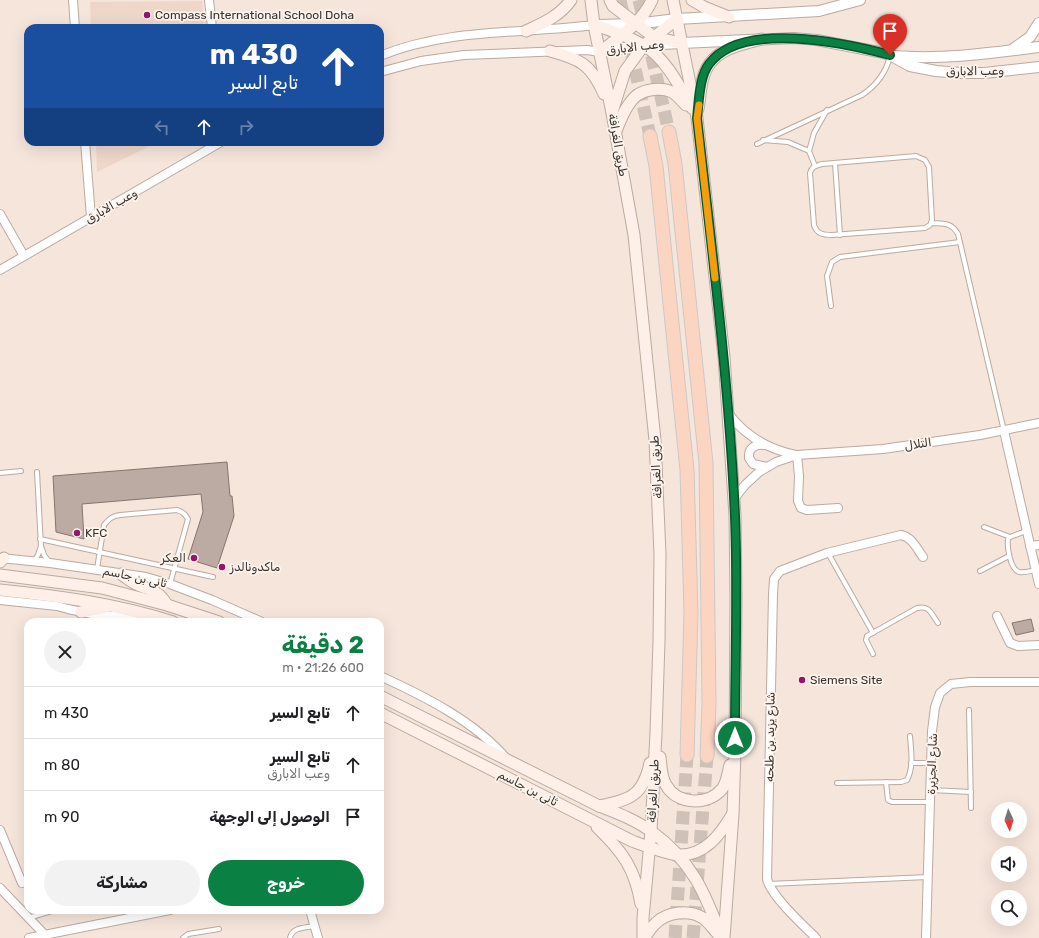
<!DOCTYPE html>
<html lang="ar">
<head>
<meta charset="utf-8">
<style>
	:root { --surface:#fff; --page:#f2f2f2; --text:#202124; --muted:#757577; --line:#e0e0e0; --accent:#0b8043 }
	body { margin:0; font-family:Rubik,Vazirmatn,sans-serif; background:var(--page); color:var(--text); direction:rtl; height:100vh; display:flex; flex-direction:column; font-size:15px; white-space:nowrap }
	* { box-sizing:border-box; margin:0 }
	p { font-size:13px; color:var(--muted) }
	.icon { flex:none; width:22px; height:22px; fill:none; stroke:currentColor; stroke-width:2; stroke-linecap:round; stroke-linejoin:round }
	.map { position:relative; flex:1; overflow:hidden; direction:ltr }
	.panel { position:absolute; left:24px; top:618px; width:360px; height:296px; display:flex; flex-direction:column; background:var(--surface); border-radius:12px; box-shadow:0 4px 16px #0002; direction:rtl }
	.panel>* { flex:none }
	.hud { position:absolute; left:24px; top:24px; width:360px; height:122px; border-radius:12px; box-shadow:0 4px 16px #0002; direction:rtl; background:#1a4fa0; color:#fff; overflow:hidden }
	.needle { width:26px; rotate:176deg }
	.fabs { position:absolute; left:991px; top:802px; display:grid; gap:8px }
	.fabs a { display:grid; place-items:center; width:36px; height:36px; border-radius:50%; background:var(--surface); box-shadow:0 4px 16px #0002; font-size:20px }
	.pin { position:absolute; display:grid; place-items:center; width:34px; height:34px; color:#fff; margin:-41px -17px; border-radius:50% 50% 50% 0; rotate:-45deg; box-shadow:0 0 4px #0007 }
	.pin .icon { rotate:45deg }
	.me { position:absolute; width:44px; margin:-22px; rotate:0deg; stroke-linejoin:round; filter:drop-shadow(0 0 3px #0008) }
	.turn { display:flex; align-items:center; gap:14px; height:84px; padding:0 20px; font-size:18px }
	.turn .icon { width:52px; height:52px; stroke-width:2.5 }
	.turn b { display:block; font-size:28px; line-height:34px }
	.lanes { display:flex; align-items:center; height:38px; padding:0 20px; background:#0003; justify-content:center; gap:20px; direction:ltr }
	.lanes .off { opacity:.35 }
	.round { display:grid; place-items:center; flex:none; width:42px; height:42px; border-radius:21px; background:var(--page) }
	.headline { display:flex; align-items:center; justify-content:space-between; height:68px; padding:0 20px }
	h1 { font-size:24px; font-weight:700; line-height:30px; color:var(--accent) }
	.cta { display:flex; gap:8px; margin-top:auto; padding:8px 20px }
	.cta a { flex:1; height:46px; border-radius:24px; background:var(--accent); color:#fff; font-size:16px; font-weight:700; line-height:46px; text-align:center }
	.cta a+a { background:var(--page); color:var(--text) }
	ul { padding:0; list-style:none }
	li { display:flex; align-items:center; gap:12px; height:52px; padding:0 20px; border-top:1px solid var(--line) }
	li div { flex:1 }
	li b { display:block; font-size:15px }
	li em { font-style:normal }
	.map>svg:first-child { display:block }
</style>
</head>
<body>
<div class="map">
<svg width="1039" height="938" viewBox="0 0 1039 938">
	<rect width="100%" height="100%" fill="#f6e5db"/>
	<g fill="#eed7c9">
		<polygon points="202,1 205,28 91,28 90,2"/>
		<polygon points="96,142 158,142 97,172"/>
	</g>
	<g fill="#bbaba2" stroke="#84756c">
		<polygon points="227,462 230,496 232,496 234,516 217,568 188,559 203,512 201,494 82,504 84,539 56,532 53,476"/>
		<polygon points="1031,619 1034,631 1016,635 1012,623"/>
	</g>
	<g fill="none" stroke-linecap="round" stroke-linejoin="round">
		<g stroke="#d0c1b8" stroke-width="13" stroke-dasharray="13 6" stroke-linecap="butt">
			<polyline points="620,0 625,22"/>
			<polyline points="639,0 669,132"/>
			<polyline points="631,51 650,136"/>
			<polyline points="675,938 687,755"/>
			<polyline points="693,938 707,756"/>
		</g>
		<defs>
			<g id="service">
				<polyline points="763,140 788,142 809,151"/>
				<path d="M757,144L862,95C877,85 886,73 890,56"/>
				<path d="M916,156L925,160L929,167L932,220L930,225L925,228L832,235C823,235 817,234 814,225L810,173C812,166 816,166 822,164Z"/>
				<polyline points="835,163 840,235"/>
				<polyline points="815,166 809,151 814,133 827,110"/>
				<path d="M931,223C944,224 951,222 958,234L1004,431"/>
				<polyline points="831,306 827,276 832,262 840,257 960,242"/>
				<polyline points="37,472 41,546 44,555 50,563"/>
				<polyline points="0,473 21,471"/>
				<polyline points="984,527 1010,537"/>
				<path d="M1026,531L1010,537L1008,539C1007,547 1010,569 1019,572C1024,573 1030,571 1036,570"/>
				<polyline points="40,539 213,577"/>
				<polyline points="828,553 873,633"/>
				<polyline points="34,561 38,555 41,546"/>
				<path d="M97,569L104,525C109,519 112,516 120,515L177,510C183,512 185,514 188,519L170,584"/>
				<polyline points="980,571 1009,556"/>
				<path d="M873,654L866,640L867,636L917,608C930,605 931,614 938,623"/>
				<polyline points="969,710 971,808"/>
				<polyline points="911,763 931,763"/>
				<polyline points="886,782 888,800 892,802 930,802"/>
				<path d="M837,783L901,782L907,780C914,767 911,750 910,736"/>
				<polyline points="931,790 971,792"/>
				<polyline points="768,884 928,877"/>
				<polyline points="28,918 55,910"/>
				<polyline points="183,938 188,934 219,929"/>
				<path d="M290,938C292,927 305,928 314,926"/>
			</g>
			<g id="minor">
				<polyline points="73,0 75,28"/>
				<polyline points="209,0 212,28"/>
				<path d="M380,56C448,28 522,34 594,25"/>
				<polyline points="380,72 421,61 464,55 587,50 600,52"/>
				<polyline points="85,142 91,217"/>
				<polyline points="0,214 24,256"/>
				<polyline points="0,270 221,142"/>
				<path d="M728,413C745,436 767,449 796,455"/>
				<polyline points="1004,431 1039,584"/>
				<path d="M764,445C755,444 748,448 749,458L753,464L767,467"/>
				<polyline points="797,455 799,476 798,501 801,508 807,510 838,508"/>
				<polyline points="734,499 745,485 759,472 776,462 797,455 883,449 980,435 1039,423"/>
				<polyline points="1030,546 1039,545"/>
				<polyline points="0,558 50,563 146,577 170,584 212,600 262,622"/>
				<polyline points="0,600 57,606 68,609 92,614 125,617 144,622"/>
				<polyline points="997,616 1010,643 1018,646 1039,645"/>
				<path d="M380,676C424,696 474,721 506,758"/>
				<polyline points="0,830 22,883"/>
				<polyline points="0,888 45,935"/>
				<polyline points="310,910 318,938"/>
				<polyline points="29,938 170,910"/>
				<path d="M816,938C803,925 771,896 767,879L773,594L774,579L780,571L827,553L901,535C912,537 917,549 923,557"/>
				<polyline points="926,938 932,731 935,707 938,699 940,693 951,684 970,682 1039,682"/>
			</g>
			<g id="tertiary">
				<polyline points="598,25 635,24 677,19 819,11 860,0"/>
				<polyline points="1013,49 1030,37 1039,23"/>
				<polyline points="600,52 644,45 681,43 793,38 817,40 879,52 890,55 910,66 936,71 961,73 984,73 1039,67"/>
				<path d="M894,56C943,60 991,53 1039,47"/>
			</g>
			<g id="secondary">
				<polyline points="591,0 594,25 612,113 634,235 655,440 660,554 659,641 656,733 651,831 643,918 643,938"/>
				<polyline points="610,0 613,6 654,37 681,43"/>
				<polyline points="673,0 697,118 724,357 735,515 736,597 735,751 733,814 724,938"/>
				<polyline points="692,0 704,7 729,17"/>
				<path d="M594,25C611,30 627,36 643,45C665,57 680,87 692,108"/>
				<path d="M526,31C543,23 560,16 571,0"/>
				<path d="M550,51C580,59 591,64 604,94"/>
				<path d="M600,52C619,37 642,23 652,0"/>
				<path d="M698,109C700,99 700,88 703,78C710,50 738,45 762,39"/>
				<polyline points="612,112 625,71 644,45 677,19"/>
				<path d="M616,131C621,119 626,105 636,96C645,89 662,87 672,92C677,95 682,101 686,105"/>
				<polyline points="0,562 4,558"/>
				<path d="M121,574C126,578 131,582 138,585C152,591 158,590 167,605"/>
				<polyline points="0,575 102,588 167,605 219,622"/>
				<path d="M0,590C59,596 117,604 173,622"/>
				<polyline points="81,612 106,607"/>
				<path d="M380,696L599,806C617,813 636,820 652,832C692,861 705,893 722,938"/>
				<path d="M380,713L632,841C643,845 669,855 680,855C705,855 720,835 732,815"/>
				<path d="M660,757C661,766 661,777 666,785C677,805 708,806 722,789C727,783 728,772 730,765"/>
				<path d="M599,806C630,800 643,796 650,763"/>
				<path d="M597,827C623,852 635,869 641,904"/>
				<path d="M644,938C648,933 651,927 656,923C667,912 689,909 703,918C709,922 713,929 718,934"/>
			</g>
			<g id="trunk">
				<polyline points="669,132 675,164 706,463 709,703 707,756"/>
				<polyline points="650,136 656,166 687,470 691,613 687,755"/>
			</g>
		</defs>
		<use href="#service" stroke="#bbaaa1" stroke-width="6"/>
		<use href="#minor" stroke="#bbaaa1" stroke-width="10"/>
		<use href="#tertiary" stroke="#bbaaa1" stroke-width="12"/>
		<use href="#secondary" stroke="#bbaaa1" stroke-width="13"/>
		<use href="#trunk" stroke="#cbc9c8" stroke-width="15"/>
		<use href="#service" stroke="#fff" stroke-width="4"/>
		<use href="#minor" stroke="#fff" stroke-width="8"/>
		<use href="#tertiary" stroke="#fff" stroke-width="10"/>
		<use href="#secondary" stroke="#feefe8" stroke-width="11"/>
		<use href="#trunk" stroke="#fcd4c2" stroke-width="13"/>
	</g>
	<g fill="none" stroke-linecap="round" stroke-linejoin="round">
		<defs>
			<path id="route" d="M735,738C735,664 738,590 735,516C729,383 712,250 697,118C699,102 699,77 709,64C742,20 845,43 890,55"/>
		</defs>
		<use href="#route" stroke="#07532c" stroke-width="10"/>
		<use href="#route" stroke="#0b8043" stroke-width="7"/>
		<polyline stroke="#f59e0b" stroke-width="7" points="699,105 697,118 715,278"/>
	</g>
	<g fill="#96156c" stroke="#fef4ee" stroke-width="1.5">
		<circle cx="147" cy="15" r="4"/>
		<circle cx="77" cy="533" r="4"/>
		<circle cx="194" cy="558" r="4"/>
		<circle cx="222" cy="567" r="4"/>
		<circle cx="802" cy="680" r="4"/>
	</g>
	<g text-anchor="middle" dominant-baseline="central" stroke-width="3.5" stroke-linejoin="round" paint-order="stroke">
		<g font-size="12" fill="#38312d" stroke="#fef4ee" text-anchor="start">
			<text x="155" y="15">Compass International School Doha</text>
			<text x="85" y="533">KFC</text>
			<text x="186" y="558" text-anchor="end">العكر</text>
			<text x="230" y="567">ماكدونالدز</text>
			<text x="810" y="680">Siemens Site</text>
		</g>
		<g font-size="12" fill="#38312d" stroke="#fef4ee">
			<text transform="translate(635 47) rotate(-7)">وعب الابارق</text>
			<text transform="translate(975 71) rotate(-1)">وعب الابارق</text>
			<text transform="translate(618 145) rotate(80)">طريق الغرافة</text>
			<text transform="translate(111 206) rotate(-30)">وعب الابارق</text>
			<text transform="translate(918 444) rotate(-8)">التلال</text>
			<text transform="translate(656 467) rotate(-93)">طريق الغرافة</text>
			<text transform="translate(135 577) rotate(12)">ثانى بن جاسم</text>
			<text transform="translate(770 737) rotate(-89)">شارع يزيد بن طلحه</text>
			<text transform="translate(932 764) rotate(-88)">شارع الجزيرة</text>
			<text transform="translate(528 788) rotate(27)">ثانى بن جاسم</text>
			<text transform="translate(653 791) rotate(-87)">طريق الغرافة</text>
		</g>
	</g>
</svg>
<div class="fabs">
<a><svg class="needle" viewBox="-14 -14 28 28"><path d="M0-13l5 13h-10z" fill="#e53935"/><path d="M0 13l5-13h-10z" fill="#757577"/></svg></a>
<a><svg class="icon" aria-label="sound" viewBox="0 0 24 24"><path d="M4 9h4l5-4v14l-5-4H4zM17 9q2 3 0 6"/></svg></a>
<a><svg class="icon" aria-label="search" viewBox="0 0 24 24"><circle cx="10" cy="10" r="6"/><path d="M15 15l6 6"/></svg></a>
</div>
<div class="pin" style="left:890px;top:55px;background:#d93025"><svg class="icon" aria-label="arrive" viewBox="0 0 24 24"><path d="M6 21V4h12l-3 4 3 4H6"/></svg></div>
<svg class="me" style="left:735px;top:738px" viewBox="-20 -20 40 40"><circle r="17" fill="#0b8043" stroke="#fff" stroke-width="3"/><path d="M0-11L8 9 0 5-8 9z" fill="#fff"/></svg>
<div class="hud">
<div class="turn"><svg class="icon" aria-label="ahead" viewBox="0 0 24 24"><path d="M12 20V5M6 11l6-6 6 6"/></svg><div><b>430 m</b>تابع السير</div></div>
<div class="lanes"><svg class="icon off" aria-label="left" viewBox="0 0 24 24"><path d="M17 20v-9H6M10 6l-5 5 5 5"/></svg><svg class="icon" aria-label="ahead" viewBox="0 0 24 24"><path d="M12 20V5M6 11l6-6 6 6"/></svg><svg class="icon off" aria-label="right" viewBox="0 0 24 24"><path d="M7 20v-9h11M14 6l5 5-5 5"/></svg></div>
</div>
<section class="panel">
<div class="headline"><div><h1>2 دقيقة</h1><p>600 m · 21:26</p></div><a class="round"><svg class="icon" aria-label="close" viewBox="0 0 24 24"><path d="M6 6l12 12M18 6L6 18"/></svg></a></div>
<ul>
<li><svg class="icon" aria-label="ahead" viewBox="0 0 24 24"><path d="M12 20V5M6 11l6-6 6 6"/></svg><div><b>تابع السير</b></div><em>430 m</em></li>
<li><svg class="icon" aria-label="ahead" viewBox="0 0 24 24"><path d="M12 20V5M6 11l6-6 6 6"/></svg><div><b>تابع السير</b><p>وعب الابارق</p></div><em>80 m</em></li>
<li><svg class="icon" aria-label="arrive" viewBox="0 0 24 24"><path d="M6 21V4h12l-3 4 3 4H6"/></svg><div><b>الوصول إلى الوجهة</b></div><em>90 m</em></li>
</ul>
<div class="cta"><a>خروج</a><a>مشاركة</a></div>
</section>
</div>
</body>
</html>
